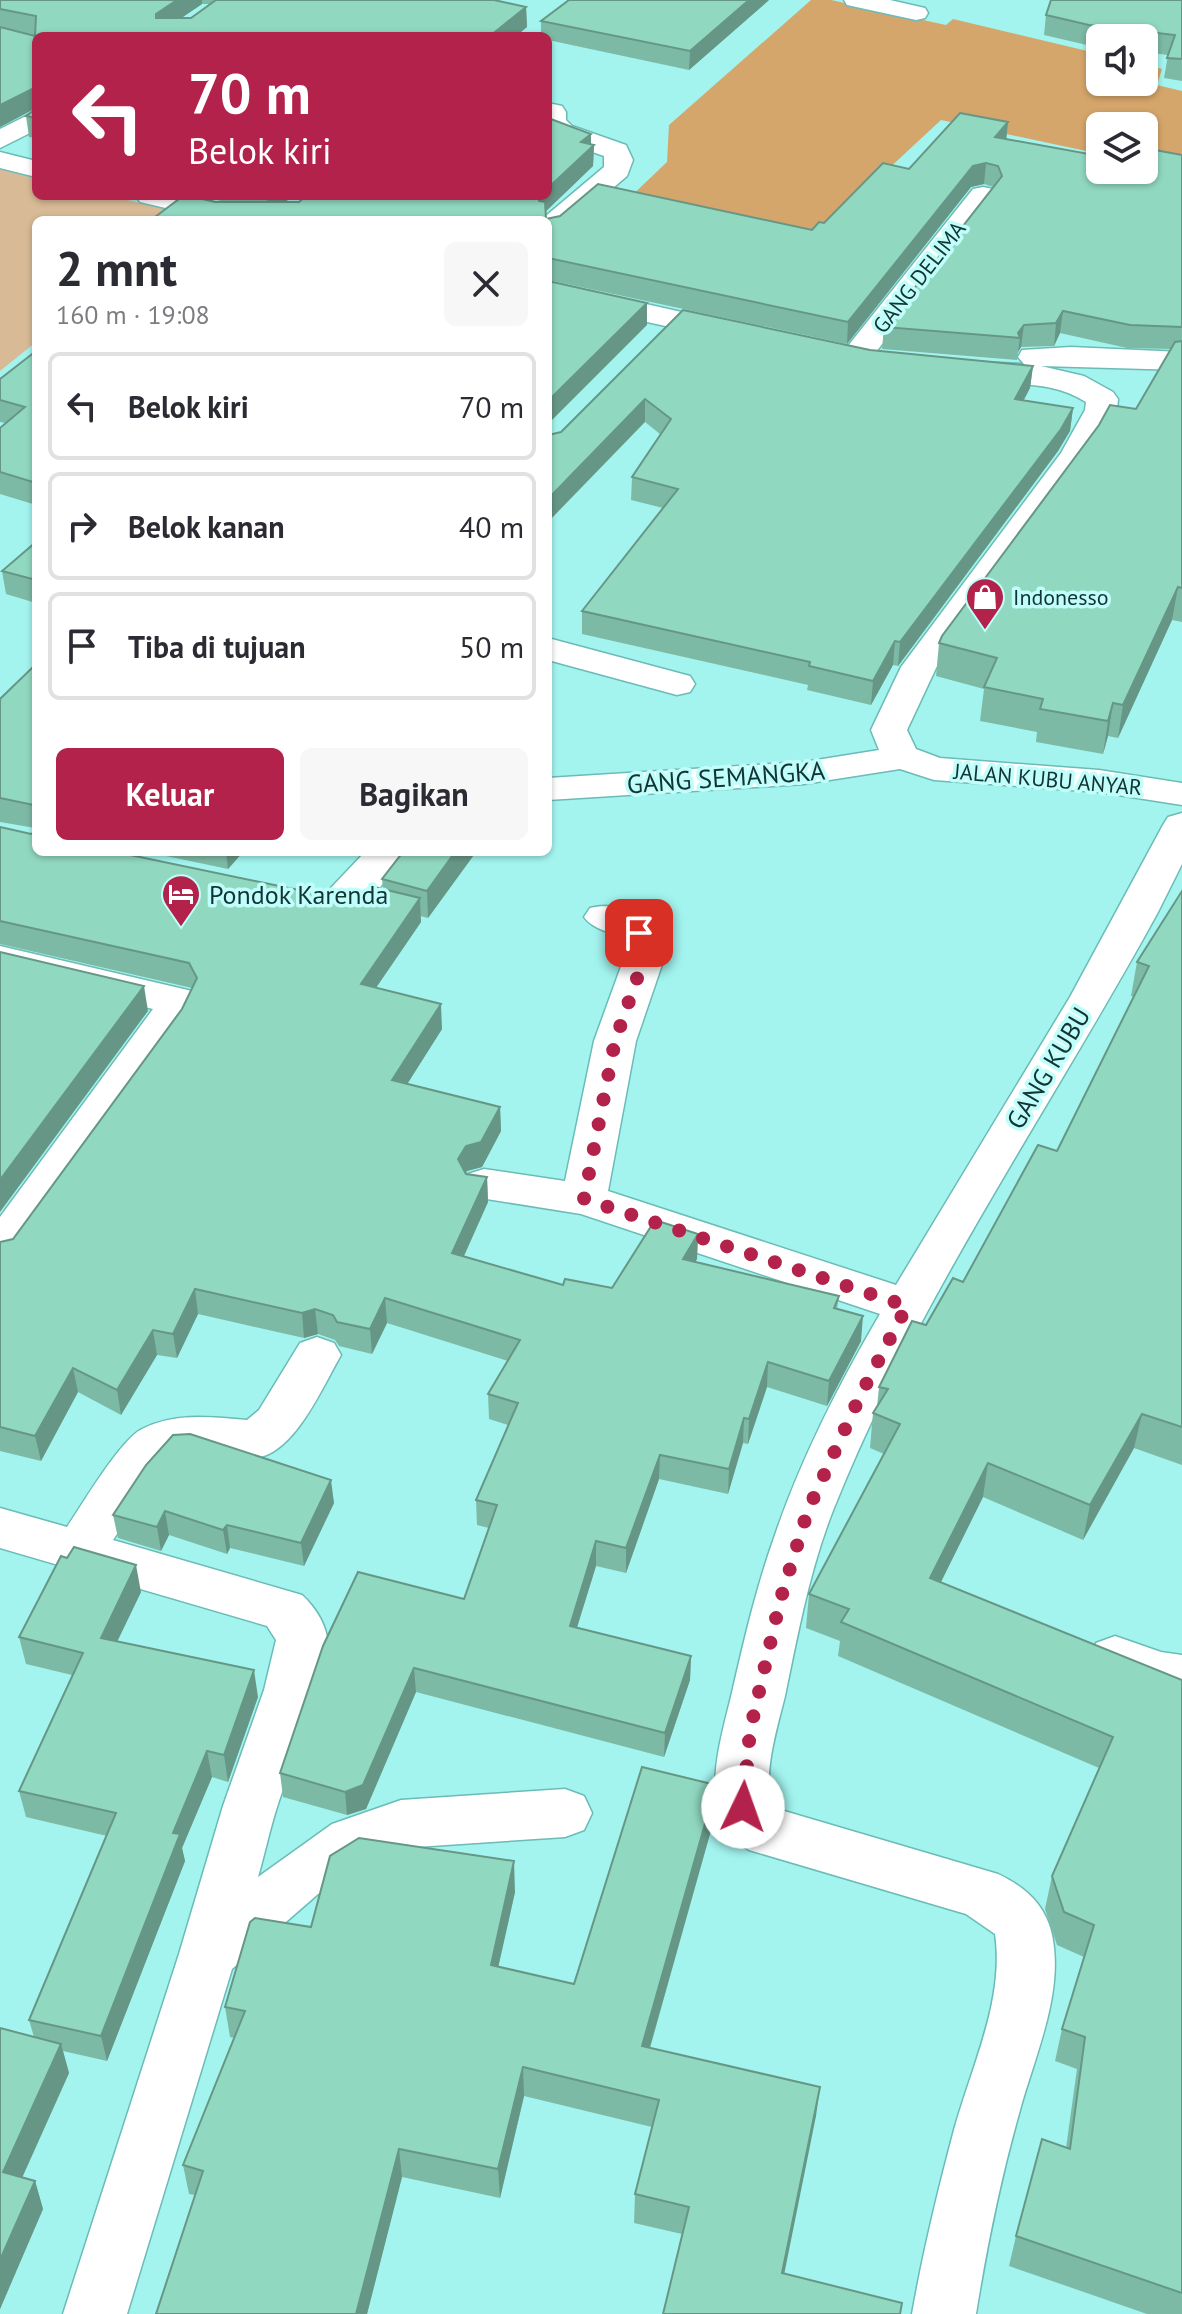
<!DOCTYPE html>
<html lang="id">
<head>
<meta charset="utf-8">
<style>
	:root { --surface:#fff; --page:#f7f7f7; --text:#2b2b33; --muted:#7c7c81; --line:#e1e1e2; --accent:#b3224a }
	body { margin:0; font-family:"PT Sans",sans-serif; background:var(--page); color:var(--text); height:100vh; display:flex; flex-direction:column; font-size:30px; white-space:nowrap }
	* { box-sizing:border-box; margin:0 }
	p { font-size:26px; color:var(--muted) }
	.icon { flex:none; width:44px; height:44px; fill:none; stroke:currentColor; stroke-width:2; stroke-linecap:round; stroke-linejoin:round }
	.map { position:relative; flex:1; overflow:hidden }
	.side { position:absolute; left:32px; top:216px; width:520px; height:640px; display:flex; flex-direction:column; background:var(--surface); border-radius:12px; box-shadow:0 2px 6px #0004 }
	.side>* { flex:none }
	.banner { position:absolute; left:32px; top:32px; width:520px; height:168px; border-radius:12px; box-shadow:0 2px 6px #0004; background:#b3224a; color:#fff; overflow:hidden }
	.tools { position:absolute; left:1086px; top:24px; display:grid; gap:16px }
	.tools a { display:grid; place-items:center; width:72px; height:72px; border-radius:12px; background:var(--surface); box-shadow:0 2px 6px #0004; font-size:40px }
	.pin { position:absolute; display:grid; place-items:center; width:68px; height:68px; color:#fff; margin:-34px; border-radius:16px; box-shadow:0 4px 12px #0006 }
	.me { position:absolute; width:88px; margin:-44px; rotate:3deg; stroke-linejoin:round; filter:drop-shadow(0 0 6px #0008) }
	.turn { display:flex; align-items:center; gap:28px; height:168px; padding:0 24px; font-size:36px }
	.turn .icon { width:104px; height:104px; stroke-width:2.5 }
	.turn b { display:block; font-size:56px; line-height:68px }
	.round { display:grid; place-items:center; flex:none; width:84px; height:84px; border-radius:12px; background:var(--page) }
	.headline { display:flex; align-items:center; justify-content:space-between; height:136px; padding:0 24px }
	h1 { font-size:48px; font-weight:700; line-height:60px }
	.button { display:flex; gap:16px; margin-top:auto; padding:16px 24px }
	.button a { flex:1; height:92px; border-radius:12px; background:var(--accent); color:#fff; font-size:32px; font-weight:700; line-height:92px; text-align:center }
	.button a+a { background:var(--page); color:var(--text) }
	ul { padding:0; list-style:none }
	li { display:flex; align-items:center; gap:24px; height:108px; margin:0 16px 12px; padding:0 8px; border:4px solid var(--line); border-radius:12px }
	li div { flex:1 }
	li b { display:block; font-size:30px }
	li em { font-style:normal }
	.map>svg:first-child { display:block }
</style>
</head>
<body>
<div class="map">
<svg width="1182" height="2314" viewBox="0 0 1182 2314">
	<rect width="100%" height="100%" fill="#a3f4ef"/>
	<polygon fill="#d8ba96" points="0,169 36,178 36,196 111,196 182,213 173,220 36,220 36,342 0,371"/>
	<polygon fill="#d5a66b" points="811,0 831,0 946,25 953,19 1100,54 1100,82 1144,82 1144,64 1162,69 1157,85 1182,91 1182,171 1144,163 1144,126 1100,126 1100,154 941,120 814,238 625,202 667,162 669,125"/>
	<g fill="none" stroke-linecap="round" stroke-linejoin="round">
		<defs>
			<g id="minor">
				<polygon points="844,0 890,0 925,8 928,13 925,18 916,20 847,5"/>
				<polygon points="553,104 562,106 566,112 566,120 572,126 626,145 633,160 627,176 558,235 548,238 548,220 541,220 604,167 604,156 552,138 548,133 548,105"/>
				<polygon points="36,111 36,130 0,148 0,129"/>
				<polygon points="0,152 36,161 36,177 0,168"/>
				<polygon points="983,187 993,189 997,195 866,365 855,367 844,365 840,358 844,351 973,189"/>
				<polygon points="136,196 187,196 264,214 268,220 217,220 140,202"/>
				<polygon points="548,282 744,326 748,332 744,338 733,341 548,300"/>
				<path d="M1071,347L1182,352V370L1041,366L1084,376L1113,392L1118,399L1117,410L1092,455L936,668L907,730L916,749L940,758L1099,770L1182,783V805L1099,792L934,780L900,769L804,784L548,800V778L804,762L879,750L871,730L901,667L1061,453L1085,410L1086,402C1047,377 1005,388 963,378L959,371L963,364L974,362L1024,364L1018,357L1022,350Z"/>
				<polygon points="548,638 690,676 695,684 690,692 677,695 548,660"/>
				<path d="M1182,813V864L1158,912C1050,1110 918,1298 834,1508C810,1568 798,1633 785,1696C778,1725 760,1781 774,1808L998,1874C1030,1889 1051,1911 1054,1948C1060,2001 1034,2059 1020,2110C1001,2177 987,2245 976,2314H912C923,2252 938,2190 954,2130C971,2068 1005,1999 995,1934L966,1914L749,1850C692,1818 722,1738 733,1688C745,1636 757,1585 775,1535C801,1459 839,1384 880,1314L581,1214L468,1196L462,1185L468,1174L484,1169L565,1181L594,1041L627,950C620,930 595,933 584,917L590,908C620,900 658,919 667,950L636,1041L608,1191L896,1285L1070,997L1163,825L1168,817Z"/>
				<path d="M365,852H405C391,874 366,912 339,917C322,921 299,914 283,910L277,901L283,892L297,889L327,892Z"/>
				<polygon points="0,946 192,991 198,1001 183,1032 16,1262 0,1266 0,1217 153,1009 0,972"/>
				<path d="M317,1337L334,1343L341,1355C323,1386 295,1453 256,1458C229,1461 202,1451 175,1456L148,1487L113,1540L302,1595C314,1606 324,1621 327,1637C332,1663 288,1773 278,1804C270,1828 265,1853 258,1877L332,1824L401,1800L565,1789L584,1796L592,1813L584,1830L565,1837L401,1848L371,1859L318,1894L232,1969L127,2314H63L179,1954L223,1806L264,1690L276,1640L267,1626L0,1548V1508L67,1527C82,1505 120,1440 142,1429C175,1412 212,1417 247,1420L259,1410L300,1343Z"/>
				<polygon points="1115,1636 1161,1652 1182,1655 1182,1699 1160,1696 1096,1673 1089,1658 1096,1643"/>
			</g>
		</defs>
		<use href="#minor" stroke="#6bbbb7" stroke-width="3"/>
		<use href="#minor" fill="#fff" fill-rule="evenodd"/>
	</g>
	<g fill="#7dbaa5" fill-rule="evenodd">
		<path d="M0,0H494L526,7L527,27L516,36H36V108L0,127ZM202,4H210L191,18H181Z"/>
		<polygon points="769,0 689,70 548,40 548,36 541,36 541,21"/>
		<polygon points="1182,0 1182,81 1164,78 1168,55 1144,52 1144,38 1100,38 1100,47 1087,45 1044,35 1046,15"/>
		<polygon points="36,109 36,138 29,137 26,116"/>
		<polygon points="1008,122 1006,139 1100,170 1182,155 1182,622 1172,620 1118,738 1108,736 1103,754 1036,742 1037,732 980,721 984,689 936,676 939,643 1136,409 1171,349 1127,348 1060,333 1054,346 1021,347 1018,352 1017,360 882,349 884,327 993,187 984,184 971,187 847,344 548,280 548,220 215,202 224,202 211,198 210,196 292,196 286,202 299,202 591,144 594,145 593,166 545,212 546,219 812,230 824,223 909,169"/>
		<polygon points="683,310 870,350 1033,366 1030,388 1024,400 1073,408 1070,431 1058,451 898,666 893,665 871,705 807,690 808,685 582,634 582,611 663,508 631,500 632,477 660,434 645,422 561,432"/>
		<polygon points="36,351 36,505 0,494 0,428 5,423 0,422 0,379"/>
		<polygon points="36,542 36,603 6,594 2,571"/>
		<polygon points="36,664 36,852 332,897 364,895 383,889 382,879 403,852 476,852 428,918 420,916 421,922 376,988 442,1029 407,1084 500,1107 501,1131 482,1167 467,1171 466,1173 487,1177 488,1202 464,1256 563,1285 612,1288 698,1234 697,1259 695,1262 839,1296 837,1309 861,1341 827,1406 767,1387 748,1444 743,1443 728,1494 659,1479 626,1573 596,1566 577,1627 691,1656 690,1680 664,1757 416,1692 366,1809 347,1815 283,1797 280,1773 464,1599 489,1528 477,1525 476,1500 508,1425 489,1419 488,1394 508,1361 387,1323 372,1354 339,1346 335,1340 318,1334 304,1338 198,1314 177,1358 157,1355 121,1415 78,1392 41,1461 0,1451 0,1242 13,1239 182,1009 192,988 0,944 0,827 31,834 36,831 35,828 0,822 0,699"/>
		<polygon points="147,852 243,852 228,869"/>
		<polygon points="1182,891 1182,1465 1134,1448 1083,1540 983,1497 941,1582 1182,1680 1182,2314 1147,2314 1009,2266 1016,2236 1066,2148 1077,2069 1055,2061 1062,2029 1084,1957 1057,1945 1045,1909 1052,1876 1099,1768 838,1656 840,1641 806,1628 809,1594 884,1454 870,1448 873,1413 877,1407 879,1387 926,1325 963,1282 1057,1151 1134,997 1131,996 1137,962"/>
		<polygon points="146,1465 334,1503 304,1566 230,1548 227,1554 169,1535 161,1551 118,1538 113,1515"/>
		<polygon points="141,1592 117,1641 258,1697 228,1782 212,1777 182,1848 185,1861 107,2061 63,2051 69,2073 22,2178 35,2181 43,2209 0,2309 0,2028 34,2037 29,2020 107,1836 26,1817 19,1791 72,1675 26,1664 19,1637"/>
		<polygon points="716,1785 715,1816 650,2048 816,2116 663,2314 682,2234 634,2223 635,2194 652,2127 524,2096 500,2198 402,2177 367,2314 156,2314 195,2195 189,2194 183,2165 234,2038 230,2037 225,2007 311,1927 515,1892 498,1967 574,1984"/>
	</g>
	<g fill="#669786">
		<polygon points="177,0 202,0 202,4 158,34 156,18 156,14"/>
		<polygon points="749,0 769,0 689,70 690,51"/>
		<polygon points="526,7 527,27 516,36 490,36"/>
		<polygon points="34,88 36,108 0,127 0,105"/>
		<polygon points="1008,122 1006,142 995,137"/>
		<polygon points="591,134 591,147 594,145 593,166 539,218 539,196 548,196 548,188 581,142"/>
		<polygon points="986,163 984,184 971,187 847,344 848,322 973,166"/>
		<polygon points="267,196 292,196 269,216"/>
		<polygon points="647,303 647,325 548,424 548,401"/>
		<polygon points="1063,311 1060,333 1054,346 1056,323"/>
		<polygon points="1024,325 1021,347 1018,352 1020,338 1018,333"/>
		<polygon points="1033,366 1030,388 1012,421 1015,399"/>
		<polygon points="645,399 645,422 548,522 548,499"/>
		<polygon points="1073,408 1070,431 1058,451 898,666 900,642"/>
		<polygon points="1178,587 1172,620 1118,738 1123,705"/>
		<polygon points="895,641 893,665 871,705 873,681"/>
		<polygon points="552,687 552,713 548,720 548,693"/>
		<polygon points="1113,703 1108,736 1103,754 1108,721"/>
		<polygon points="226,852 243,852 228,869"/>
		<polygon points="455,852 476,852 428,918 427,891"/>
		<polygon points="420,898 421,922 362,1008 361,984"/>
		<polygon points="144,986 148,1011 0,1212 0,1180"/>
		<polygon points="441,1004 442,1029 394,1105 392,1080"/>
		<polygon points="500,1107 501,1131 482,1167 467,1171 459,1184 458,1159 466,1146"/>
		<polygon points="487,1177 488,1202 454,1278 452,1253"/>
		<polygon points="698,1234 697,1259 682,1284 683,1259"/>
		<polygon points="195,1289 198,1314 177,1358 173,1334"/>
		<polygon points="385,1298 387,1323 372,1354 370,1329"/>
		<polygon points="315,1309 318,1334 304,1338 302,1313"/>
		<polygon points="863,1316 861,1341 827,1406 829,1381"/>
		<polygon points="153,1330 157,1355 121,1415 117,1390"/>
		<polygon points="768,1362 767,1387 748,1444 749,1419"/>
		<polygon points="73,1368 78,1392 41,1461 35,1436"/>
		<polygon points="1142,1414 1134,1448 1083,1540 1090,1505"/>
		<polygon points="744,1418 743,1443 728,1494 729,1469"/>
		<polygon points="660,1455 659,1479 626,1573 626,1548"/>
		<polygon points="988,1463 983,1497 926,1612 930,1578"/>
		<polygon points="331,1480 334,1503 304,1566 301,1543"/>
		<polygon points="165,1511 169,1535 161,1551 157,1527"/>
		<polygon points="227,1525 230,1548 227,1554 223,1530"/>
		<polygon points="596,1541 596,1566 570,1650 570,1626"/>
		<polygon points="136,1565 141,1592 106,1665 101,1638"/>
		<polygon points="691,1656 690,1680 664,1757 665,1733"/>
		<polygon points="414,1668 416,1692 366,1809 347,1815 345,1792"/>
		<polygon points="254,1670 258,1697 228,1782 224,1755"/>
		<polygon points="207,1751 212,1777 182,1848 185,1861 107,2061 101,2036 173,1833"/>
		<polygon points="716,1785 715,1816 642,2075 642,2046"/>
		<polygon points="514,1861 515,1892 492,1995 491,1965"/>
		<polygon points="61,2044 69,2073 12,2200 3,2172"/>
		<polygon points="523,2067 524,2096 500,2198 498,2169"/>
		<polygon points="820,2087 816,2116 779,2300 782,2273"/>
		<polygon points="399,2149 402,2177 367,2314 356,2314"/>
		<polygon points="35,2181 43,2209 0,2309 0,2260"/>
	</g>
	<g fill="#91d8c0" stroke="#669786" stroke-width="2">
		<polygon points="0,0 177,0 156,14 156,18 191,18 216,0 494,0 526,7 490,36 36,36 36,109 34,88 0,105 0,27 35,36 36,16 0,9"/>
		<polygon points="569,0 749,0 690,51 541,21"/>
		<polygon points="1051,0 1182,0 1182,59 1167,58 1175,35 1089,25 1046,15"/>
		<polygon points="36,109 36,118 26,116"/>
		<polygon points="960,113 1008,122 995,137 1100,156 1100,170 1144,170 1144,148 1182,155 1182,327 1130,325 1063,311 1056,323 1024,325 1018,333 1020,338 884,327 1002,176 998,166 986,163 973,166 848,322 548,258 548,220 151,220 183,196 190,196 215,202 299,202 306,196 539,196 539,201 545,202 546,219 560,216 598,184 812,230 819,222 824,223 883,163 909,169"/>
		<polygon points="548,118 591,134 581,142 594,145 548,188"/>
		<polygon points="548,281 647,303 548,401"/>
		<polygon points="683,310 870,350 1033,366 1015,399 1073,408 1061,429 900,642 895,641 873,681 809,666 810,662 582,611 678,489 632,477 671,419 645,399 548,499 548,435 561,432"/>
		<polygon points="1182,341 1182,588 1178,587 1123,705 1113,703 1108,721 1040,709 1043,699 984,687 997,658 939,643 942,636 1099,425 1110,405 1136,409 1175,342"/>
		<polygon points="36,351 36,483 0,472 0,428 25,407 0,400 0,379"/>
		<polygon points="36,542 36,580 2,571"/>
		<polygon points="36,664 36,825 35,825 34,805 0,798 0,699"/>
		<polygon points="0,827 31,834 36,831 36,852 116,852 332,897 347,892 364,895 370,886 420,898 361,984 441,1004 392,1080 500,1107 481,1142 466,1146 458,1159 466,1174 487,1177 452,1253 563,1285 565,1279 612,1288 655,1220 698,1234 683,1259 839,1296 834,1308 863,1316 829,1381 768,1362 749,1419 744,1418 729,1469 660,1455 626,1548 596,1541 570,1626 691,1656 665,1733 414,1668 363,1785 345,1792 280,1773 323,1646 358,1572 464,1599 497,1505 476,1500 518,1403 488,1394 520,1340 385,1298 370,1329 337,1322 333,1315 315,1309 302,1313 195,1289 173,1334 153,1330 117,1390 73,1368 35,1436 0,1427 0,1242 13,1239 182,1009 197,978 189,963 0,921"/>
		<polygon points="403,852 455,852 427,891 382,879"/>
		<polygon points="1182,891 1182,1427 1142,1414 1090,1505 988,1463 930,1578 1182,1680 1182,2293 1016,2236 1042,2139 1070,2149 1085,2037 1062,2029 1094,1925 1064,1912 1052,1876 1113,1737 841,1622 849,1609 809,1594 900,1424 873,1413 888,1389 879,1387 912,1321 926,1325 953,1278 963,1282 1038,1145 1057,1151 1149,966 1137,962"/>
		<polygon points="0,952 144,986 0,1180"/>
		<polygon points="190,1434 331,1480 301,1543 227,1525 223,1530 165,1511 157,1527 113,1515 146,1465 173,1435"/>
		<polygon points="74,1547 136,1565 101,1638 254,1670 224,1755 207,1751 173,1833 180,1834 101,2036 29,2020 116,1813 19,1791 83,1653 19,1637 61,1556 67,1558"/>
		<polygon points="642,1767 716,1785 642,2046 820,2087 782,2273 902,2303 900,2314 663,2314 689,2207 635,2194 659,2100 523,2067 498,2169 399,2149 356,2314 156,2314 203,2171 183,2165 245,2011 225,2007 250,1922 255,1918 311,1927 330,1856 359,1838 514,1861 491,1965 574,1984"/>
		<polygon points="0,2028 61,2044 3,2172 35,2181 0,2260"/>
	</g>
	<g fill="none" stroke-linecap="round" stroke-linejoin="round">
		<polyline stroke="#b3224a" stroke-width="14" stroke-dasharray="0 25.2" points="639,933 646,939 647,950 615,1041 584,1199 907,1306 861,1394 808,1510 780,1601 750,1731 743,1807"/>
	</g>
	<defs>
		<symbol id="shop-pin" viewBox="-11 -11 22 30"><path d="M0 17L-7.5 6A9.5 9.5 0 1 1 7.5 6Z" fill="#b3224a" stroke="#bffefa"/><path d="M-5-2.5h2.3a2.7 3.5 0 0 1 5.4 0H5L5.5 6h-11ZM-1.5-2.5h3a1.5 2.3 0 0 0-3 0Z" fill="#fff"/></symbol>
		<symbol id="hotel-pin" viewBox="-11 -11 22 30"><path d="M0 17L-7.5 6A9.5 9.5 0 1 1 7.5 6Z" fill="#b3224a" stroke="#bffefa"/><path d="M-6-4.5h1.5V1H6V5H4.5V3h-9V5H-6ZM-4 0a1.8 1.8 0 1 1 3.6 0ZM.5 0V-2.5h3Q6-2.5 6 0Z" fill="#fff"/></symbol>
	</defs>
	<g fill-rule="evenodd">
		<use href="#shop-pin" x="963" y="575" width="44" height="60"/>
		<use href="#hotel-pin" x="159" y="872" width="44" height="60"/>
	</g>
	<g text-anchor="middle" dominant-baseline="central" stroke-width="7" stroke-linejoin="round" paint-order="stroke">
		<g font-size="22" fill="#123433" stroke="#bffefa">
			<text transform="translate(919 277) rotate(-52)">GANG DELIMA</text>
			<text transform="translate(1048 779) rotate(5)">JALAN KUBU ANYAR</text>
		</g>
		<g font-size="22" fill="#123433" stroke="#bffefa" text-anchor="start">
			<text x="1013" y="597">Indonesso</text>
		</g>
		<g font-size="26" fill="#123433" stroke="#bffefa">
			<text transform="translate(726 777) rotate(-4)">GANG SEMANGKA</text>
			<text transform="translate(1048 1068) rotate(-59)">GANG KUBU</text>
		</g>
		<g font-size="26" fill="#123433" stroke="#bffefa" text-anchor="start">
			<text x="209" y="894">Pondok Karenda</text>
		</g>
	</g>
</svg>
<div class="tools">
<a><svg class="icon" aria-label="sound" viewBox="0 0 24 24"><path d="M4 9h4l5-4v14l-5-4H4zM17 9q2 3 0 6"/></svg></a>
<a><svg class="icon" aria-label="layers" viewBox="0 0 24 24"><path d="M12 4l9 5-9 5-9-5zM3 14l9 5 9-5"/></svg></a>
</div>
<div class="pin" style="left:639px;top:933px;background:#d93025"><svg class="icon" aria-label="arrive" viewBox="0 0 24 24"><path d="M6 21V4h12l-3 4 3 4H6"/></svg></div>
<svg class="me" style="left:743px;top:1807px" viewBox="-20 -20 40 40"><circle r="19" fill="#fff"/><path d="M0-13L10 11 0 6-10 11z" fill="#b3224a"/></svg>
<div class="banner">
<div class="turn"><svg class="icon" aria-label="left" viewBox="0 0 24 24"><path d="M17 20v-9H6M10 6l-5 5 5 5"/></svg><div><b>70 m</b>Belok kiri</div></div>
</div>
<section class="side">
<div class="headline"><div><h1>2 mnt</h1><p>160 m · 19:08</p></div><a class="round"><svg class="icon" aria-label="close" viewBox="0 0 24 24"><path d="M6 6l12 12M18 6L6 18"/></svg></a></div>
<ul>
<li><svg class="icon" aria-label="left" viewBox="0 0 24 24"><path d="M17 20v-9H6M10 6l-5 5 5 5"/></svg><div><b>Belok kiri</b></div><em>70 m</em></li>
<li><svg class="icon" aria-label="right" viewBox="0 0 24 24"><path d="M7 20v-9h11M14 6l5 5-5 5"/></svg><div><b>Belok kanan</b></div><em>40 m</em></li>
<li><svg class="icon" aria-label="arrive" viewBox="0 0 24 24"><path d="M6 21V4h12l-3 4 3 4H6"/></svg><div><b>Tiba di tujuan</b></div><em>50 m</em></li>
</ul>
<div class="button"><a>Keluar</a><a>Bagikan</a></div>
</section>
</div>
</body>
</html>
